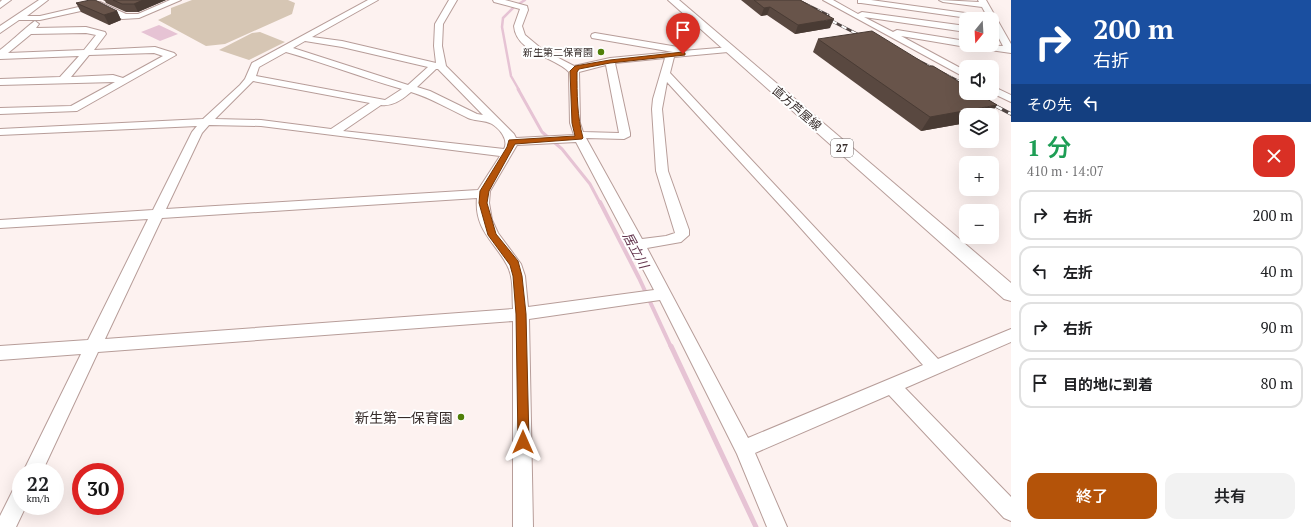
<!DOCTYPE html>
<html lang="ja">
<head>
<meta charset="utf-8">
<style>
	:root { --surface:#fff; --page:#f2f2f2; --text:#202124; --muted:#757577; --line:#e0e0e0; --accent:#b45309 }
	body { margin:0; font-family:"PT Serif","Noto Sans JP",serif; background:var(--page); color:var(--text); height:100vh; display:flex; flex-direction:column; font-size:15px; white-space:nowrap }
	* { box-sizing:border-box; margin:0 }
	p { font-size:13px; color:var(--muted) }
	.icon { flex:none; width:22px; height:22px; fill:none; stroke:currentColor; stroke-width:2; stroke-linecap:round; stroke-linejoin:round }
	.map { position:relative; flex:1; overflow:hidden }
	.drawer { display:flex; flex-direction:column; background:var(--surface); width:300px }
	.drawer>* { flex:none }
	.banner { background:#1a4fa0; color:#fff; overflow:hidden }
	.needle { width:26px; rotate:198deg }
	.controls { position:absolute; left:959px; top:12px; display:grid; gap:8px }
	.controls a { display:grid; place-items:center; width:40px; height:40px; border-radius:8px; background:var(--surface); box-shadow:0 4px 16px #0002; font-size:20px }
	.speed { position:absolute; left:12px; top:463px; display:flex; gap:8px; font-size:20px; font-weight:700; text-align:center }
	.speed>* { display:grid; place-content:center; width:52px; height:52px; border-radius:50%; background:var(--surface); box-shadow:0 4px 16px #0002; line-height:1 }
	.speed small { font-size:10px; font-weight:400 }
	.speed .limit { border:6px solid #d22; background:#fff; color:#111 }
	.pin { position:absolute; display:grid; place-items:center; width:34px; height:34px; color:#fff; margin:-41px -17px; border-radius:50% 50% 50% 0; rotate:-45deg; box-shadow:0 0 4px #0007 }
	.pin .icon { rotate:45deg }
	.me { position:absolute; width:44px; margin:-22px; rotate:0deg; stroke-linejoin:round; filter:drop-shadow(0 0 3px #0008) }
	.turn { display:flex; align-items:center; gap:14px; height:84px; padding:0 16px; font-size:18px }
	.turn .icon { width:52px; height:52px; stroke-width:2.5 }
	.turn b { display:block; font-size:28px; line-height:34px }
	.then { display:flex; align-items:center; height:38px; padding:0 16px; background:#0003; gap:8px; font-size:15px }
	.round { display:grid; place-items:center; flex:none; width:42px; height:42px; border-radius:12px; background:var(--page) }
	.overview { display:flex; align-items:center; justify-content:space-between; height:68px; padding:0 16px }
	h1 { font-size:24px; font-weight:600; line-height:30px; color:#1e9e55 }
	.action { display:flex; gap:8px; margin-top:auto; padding:8px 16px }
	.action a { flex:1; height:46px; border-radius:12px; background:var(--accent); color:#fff; font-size:16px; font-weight:600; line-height:46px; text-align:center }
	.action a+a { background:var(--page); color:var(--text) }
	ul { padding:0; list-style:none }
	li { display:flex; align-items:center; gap:12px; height:50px; margin:0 8px 6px; padding:0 8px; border:2px solid var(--line); border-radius:12px }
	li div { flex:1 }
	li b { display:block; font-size:15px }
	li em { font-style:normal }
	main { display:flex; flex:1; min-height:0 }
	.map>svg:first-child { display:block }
</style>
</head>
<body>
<main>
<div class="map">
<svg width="1011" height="527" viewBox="0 0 1011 527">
	<rect width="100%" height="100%" fill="#fdf2f0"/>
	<g fill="#d6c6b4">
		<polygon points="192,0 288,0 295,3 292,14 225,44 206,46 158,20 171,14 171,8"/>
		<polygon points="260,32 285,42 249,60 219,50 252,33"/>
	</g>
	<polygon fill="#e6c3d4" points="159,25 178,34 160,41 141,32"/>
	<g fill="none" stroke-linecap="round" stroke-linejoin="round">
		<polyline stroke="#e6c3d4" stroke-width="2.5" points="519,90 511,76 502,27 503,18 514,7 525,0"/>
		<polyline stroke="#e6c3d4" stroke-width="3" points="518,89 542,132 562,149 590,184 600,203"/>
		<polyline stroke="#e6c3d4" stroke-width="4" points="600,202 639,278 671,347"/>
		<polyline stroke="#e6c3d4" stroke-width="5" points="671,346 756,527"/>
		<defs>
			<g id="minor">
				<polygon points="2,0 11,0 0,8 0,2"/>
				<polygon points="39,0 48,0 27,16 40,16 100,2 126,14 138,14 170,0 181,0 139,18 122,19 99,7 40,20 19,20 0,33 0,26"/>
				<path d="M368,0H378L312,37L342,41L436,63L434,46L435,24L449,0H457L443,24L442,46L446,66L514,134L516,138L574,135L570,123L569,72C555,57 516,53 514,26L520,9L494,2L493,0H505L527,6L528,10L522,26L525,35L543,50L574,66L610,58L673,52L592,38L591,36L592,34L595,33L678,47L681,48L682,51L731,47L733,49L728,52L674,57L670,73L938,359L1011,329V342L905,388L1011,497V521L1004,518L889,395L755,453L787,527H767L737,454L660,300L529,319L533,527H513V321L98,352L42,472H23L81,354L0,360V346L88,340L148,219L0,228V220L153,210L192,132L197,126L0,135V129L203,119L240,85L245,79L252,63ZM305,41L342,47L428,67L408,85L293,48ZM286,52C325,63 363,78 402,89L385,100L256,76L259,67ZM665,58L653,99L652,109L656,171L675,233L666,236L642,239L586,138L624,139L630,136V133L615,63ZM606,65L619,133L583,132L580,123L579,72ZM436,69H438L483,115L477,114L430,91L417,87ZM253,81L370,103L331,129L261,120L215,119ZM667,82L790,216L923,365L748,438L647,248L681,242L689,235V230L668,171L662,109ZM411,92C431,98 449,109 468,118C475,121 485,120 492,124C500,129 509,140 504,149L343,131L381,105C392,107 403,99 411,92ZM209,125L261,126L500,156L478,190L166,209L202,133ZM576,142L654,290L528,307L525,276L521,264L498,233L492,220L489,203L490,191L517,145ZM477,198C474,230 495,242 507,265C514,277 512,295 513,309L105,339L162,218Z"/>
				<polygon points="823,0 833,0 858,14 862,12 966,26 966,32 864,17 893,32 897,30 966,41 966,45 969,46 966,47 901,36 966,71 966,78"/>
				<polygon points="858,0 871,0 987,16 982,7 943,2 939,0 979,2 978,0 986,0 1011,44 1011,53 976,48 972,45 1003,46 992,25 992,19 975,19 861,3 858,3"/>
				<path d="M35,21L39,24L36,28L86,27L105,32L106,34L94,50L155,47L174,53L176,55L77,111L0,114V108L71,106L115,82L0,85V79L60,77L79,56L0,59V50C6,46 31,23 35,21ZM86,33L96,35L84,50L8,53L31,34ZM154,53L163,56L123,78L113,75L71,77L89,55Z"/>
				<polygon points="992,86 1011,95 1011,102 992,93"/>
				<polygon points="21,485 21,506 26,506 16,527 0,527 0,516 14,488"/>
			</g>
			<polygon id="major" points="668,0 679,0 1011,283 1011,301 1004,299"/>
		</defs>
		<use href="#minor" stroke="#b79d99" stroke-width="2"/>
		<use href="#major" stroke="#b79d99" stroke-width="2"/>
		<use href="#minor" fill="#fff" fill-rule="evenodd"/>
		<use href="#major" fill="#fff" fill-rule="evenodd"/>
		<defs>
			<g id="rail-far1">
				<polyline points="797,0 828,15"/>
				<polyline points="822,16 867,39"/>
				<polyline points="917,60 966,85"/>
			</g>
			<polyline id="rail" points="971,93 1011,114"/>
		</defs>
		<use href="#rail-far1" stroke="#514644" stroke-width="3"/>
		<use href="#rail" stroke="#514644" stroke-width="3.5"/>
		<use href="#rail-far1" stroke="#fff" stroke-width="2" stroke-dasharray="5.5" stroke-linecap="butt"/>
		<use href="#rail" stroke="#fff" stroke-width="2.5" stroke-dasharray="7" stroke-linecap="butt"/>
	</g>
	<g fill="#594840">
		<polygon points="103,0 166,0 138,12 126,12 106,3 105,1"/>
		<polygon points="741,0 800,0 830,28 795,34 767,15 761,16"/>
		<polygon points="76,3 117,11 121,20 109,25 81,12"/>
		<polygon points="818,39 966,115 966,123 921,131 813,52"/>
	</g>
	<g fill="#493b34">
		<polygon points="143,0 166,0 138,12 134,4"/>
		<polygon points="770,7 767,15 761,16 764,8"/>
		<polygon points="117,11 121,20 109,25 104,15"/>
		<polygon points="834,19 830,28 795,34 798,25"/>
		<polygon points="997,105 990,115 966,115 966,123 921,131 930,117"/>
	</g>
	<g fill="#68544a" stroke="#493b34">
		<polygon points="90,0 95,0 117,11 104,15 76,3"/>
		<polygon points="113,0 143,0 134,4 122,4"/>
		<polygon points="754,0 800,0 834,19 798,25 770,7 764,8"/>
		<polygon points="872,31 929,66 933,66 966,86 966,93 977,93 997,105 930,117 818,39"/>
	</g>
	<path fill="#b45309" stroke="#753606" d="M683,52L685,53V55L610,63L579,69L577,72C577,94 577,116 583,138L582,139L515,144L489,191L487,203L496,234L518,261L522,276L526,314L529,442L528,446L523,448L519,446L518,442L516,314L513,276L510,265L488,235L479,203L480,191L507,147L509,140L575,136L572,123L570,71L575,66L610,60Z"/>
	<g fill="#507f09" stroke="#fff" stroke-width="1.5">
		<circle cx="601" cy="52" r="4"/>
		<circle cx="461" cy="417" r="4"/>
	</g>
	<g text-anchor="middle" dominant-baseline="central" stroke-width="4" stroke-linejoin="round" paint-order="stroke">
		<g font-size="10" fill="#362c2a" stroke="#fff" text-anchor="end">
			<text x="593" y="52">新生第二保育園</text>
		</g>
		<rect fill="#fff" stroke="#726b6a" stroke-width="1" x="831" y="139" width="22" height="18" rx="3"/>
		<g font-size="11" font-weight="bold" fill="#362c2a">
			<text x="842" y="148">27</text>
		</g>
		<g font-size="12" fill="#362c2a" stroke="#fff">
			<text transform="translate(797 108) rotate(41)">直方芦屋線</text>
		</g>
		<g font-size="13" font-style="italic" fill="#63344d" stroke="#fff">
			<text transform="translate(636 250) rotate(62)">居立川</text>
		</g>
		<g font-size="14" fill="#362c2a" stroke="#fff" text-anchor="end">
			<text x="453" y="417">新生第一保育園</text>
		</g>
	</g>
</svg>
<div class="controls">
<a><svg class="needle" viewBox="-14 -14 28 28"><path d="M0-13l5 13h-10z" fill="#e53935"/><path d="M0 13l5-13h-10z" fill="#757577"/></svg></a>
<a><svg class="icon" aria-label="sound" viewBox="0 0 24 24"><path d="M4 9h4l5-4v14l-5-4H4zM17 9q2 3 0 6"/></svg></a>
<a><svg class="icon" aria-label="layers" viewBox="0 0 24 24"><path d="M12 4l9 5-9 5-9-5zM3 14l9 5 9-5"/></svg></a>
<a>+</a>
<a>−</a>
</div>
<div class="speed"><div>22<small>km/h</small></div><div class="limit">30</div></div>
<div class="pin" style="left:683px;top:54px;background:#d93025"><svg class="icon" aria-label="arrive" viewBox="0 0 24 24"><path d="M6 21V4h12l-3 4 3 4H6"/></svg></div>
<svg class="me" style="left:523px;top:442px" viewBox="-20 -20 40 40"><path d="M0-17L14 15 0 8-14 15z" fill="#b45309" stroke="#fff" stroke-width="4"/></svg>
</div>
<section class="drawer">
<div class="banner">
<div class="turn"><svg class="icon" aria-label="right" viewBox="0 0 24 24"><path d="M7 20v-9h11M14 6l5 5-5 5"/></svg><div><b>200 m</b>右折</div></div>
<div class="then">その先<svg class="icon" aria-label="left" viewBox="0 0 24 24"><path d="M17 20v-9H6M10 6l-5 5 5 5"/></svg></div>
</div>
<div class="overview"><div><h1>1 分</h1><p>410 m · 14:07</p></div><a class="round" style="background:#d93025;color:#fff"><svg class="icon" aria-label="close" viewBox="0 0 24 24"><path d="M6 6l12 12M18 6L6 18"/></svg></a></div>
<ul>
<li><svg class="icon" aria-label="right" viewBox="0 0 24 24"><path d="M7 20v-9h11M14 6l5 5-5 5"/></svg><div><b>右折</b></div><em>200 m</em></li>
<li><svg class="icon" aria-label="left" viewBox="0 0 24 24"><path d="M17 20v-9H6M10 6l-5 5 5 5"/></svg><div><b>左折</b></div><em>40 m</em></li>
<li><svg class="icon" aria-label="right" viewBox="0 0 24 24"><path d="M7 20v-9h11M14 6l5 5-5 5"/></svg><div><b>右折</b></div><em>90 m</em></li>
<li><svg class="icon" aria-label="arrive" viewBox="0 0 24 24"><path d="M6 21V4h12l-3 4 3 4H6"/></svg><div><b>目的地に到着</b></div><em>80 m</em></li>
</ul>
<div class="action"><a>終了</a><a>共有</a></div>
</section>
</main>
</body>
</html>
